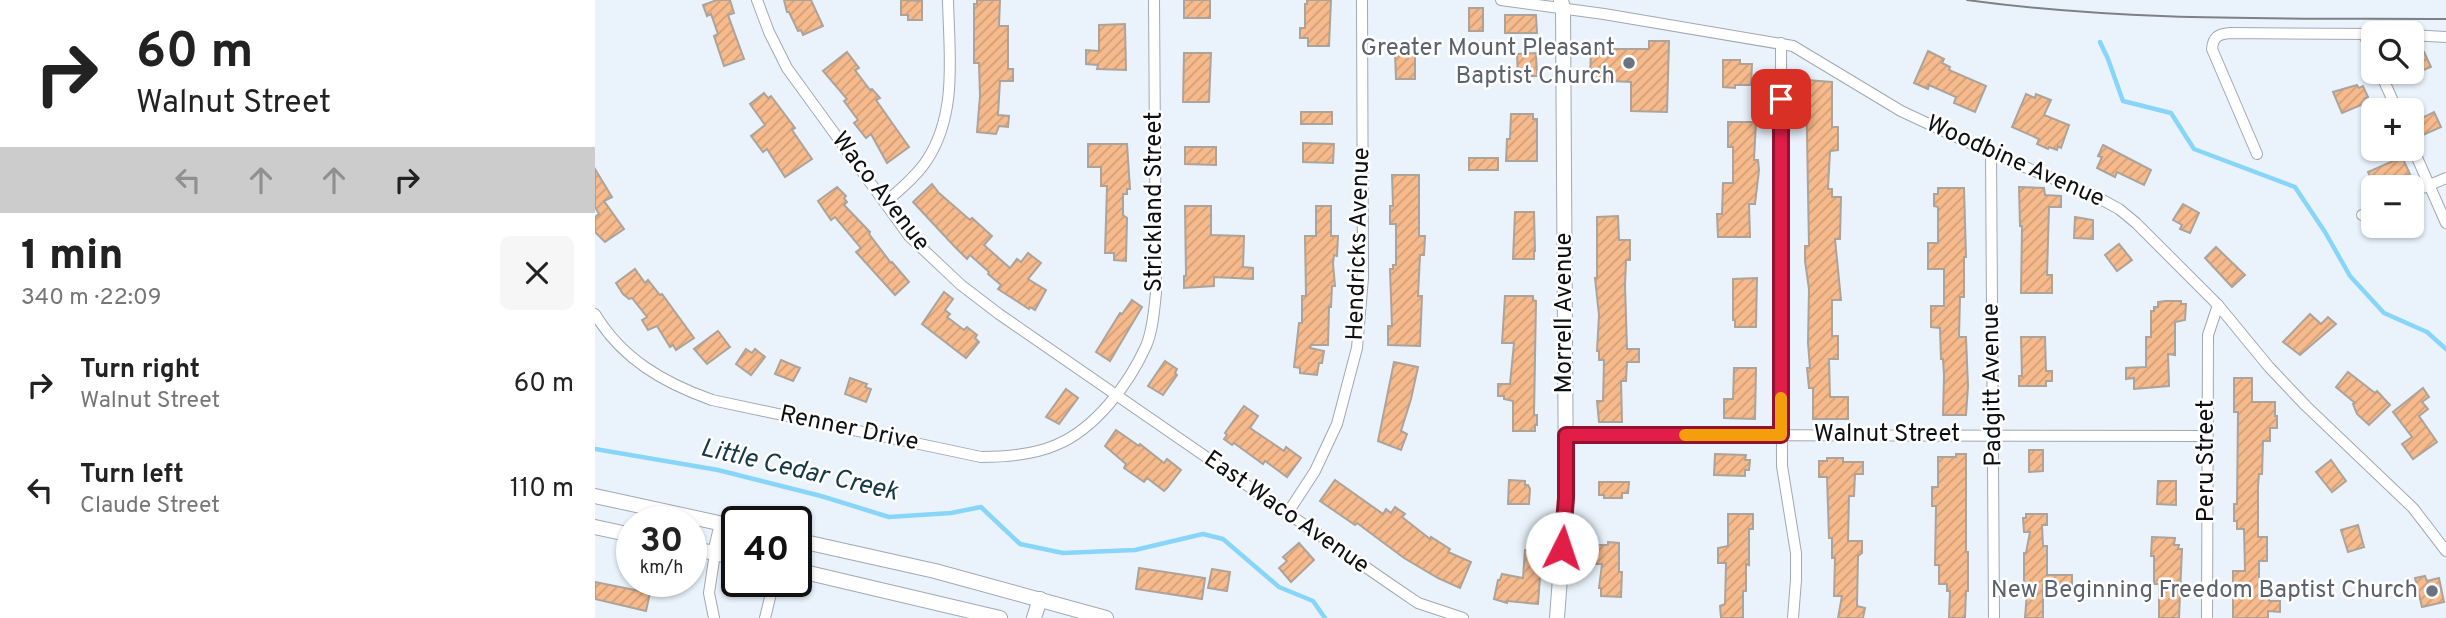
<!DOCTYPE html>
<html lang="en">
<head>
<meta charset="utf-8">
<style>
	:root { --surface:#fff; --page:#f6f6f6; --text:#222; --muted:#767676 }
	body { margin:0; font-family:Overpass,sans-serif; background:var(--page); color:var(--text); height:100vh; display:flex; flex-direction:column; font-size:26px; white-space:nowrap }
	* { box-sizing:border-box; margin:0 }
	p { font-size:23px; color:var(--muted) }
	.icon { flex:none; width:38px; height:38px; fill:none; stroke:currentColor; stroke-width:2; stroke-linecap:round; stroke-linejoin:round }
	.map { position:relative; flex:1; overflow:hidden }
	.side { display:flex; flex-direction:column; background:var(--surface); width:595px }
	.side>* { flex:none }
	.top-card { background:#fff; color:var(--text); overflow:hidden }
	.fabs { position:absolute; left:1766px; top:21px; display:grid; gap:14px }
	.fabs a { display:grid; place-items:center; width:63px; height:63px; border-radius:10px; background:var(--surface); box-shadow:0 2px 5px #0004; font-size:35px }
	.speed { position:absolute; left:21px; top:506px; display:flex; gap:14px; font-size:35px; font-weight:700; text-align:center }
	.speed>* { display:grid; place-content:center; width:91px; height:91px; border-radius:50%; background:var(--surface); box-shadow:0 2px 5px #0004; line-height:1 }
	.speed small { font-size:18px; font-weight:400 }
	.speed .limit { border:4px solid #111; border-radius:10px; background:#fff; color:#111 }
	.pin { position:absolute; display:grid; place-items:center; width:60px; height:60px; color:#fff; margin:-30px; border-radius:14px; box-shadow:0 4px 10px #0006 }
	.me { position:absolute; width:77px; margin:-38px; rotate:4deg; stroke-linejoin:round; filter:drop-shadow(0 0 5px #0008) }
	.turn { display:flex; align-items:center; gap:24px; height:147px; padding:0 21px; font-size:32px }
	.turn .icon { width:91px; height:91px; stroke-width:2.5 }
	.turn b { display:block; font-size:49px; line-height:60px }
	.lanes { display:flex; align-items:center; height:66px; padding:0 21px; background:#0003; justify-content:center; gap:35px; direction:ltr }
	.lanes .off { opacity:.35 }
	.round { display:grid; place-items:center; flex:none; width:74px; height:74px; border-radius:10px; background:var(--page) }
	.head { display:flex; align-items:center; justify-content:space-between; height:119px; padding:0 21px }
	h1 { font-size:42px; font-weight:800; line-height:52px }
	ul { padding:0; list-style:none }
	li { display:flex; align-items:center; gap:21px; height:105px; padding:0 21px }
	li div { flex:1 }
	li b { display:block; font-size:26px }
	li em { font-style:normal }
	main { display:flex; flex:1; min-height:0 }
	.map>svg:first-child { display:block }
</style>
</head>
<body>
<main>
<section class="side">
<div class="top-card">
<div class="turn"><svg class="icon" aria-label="right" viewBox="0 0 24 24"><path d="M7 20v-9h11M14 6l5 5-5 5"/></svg><div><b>60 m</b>Walnut Street</div></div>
<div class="lanes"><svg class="icon off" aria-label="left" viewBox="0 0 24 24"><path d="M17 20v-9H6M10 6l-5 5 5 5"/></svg><svg class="icon off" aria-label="ahead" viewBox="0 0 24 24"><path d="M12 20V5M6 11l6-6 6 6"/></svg><svg class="icon off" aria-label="ahead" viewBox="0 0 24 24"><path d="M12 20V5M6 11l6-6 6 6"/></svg><svg class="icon" aria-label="right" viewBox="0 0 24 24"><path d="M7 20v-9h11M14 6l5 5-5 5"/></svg></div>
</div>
<div class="head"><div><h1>1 min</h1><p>340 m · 22:09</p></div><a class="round"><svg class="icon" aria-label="close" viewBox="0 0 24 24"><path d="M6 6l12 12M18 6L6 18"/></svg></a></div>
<ul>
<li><svg class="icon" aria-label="right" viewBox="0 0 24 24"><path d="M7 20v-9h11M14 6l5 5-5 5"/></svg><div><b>Turn right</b><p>Walnut Street</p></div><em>60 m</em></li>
<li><svg class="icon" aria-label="left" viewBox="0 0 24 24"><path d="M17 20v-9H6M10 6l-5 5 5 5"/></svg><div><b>Turn left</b><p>Claude Street</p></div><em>110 m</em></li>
</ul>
</section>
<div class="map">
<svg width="1851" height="618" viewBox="0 0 1851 618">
	<defs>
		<pattern id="building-hatch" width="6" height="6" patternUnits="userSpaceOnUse" patternTransform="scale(1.75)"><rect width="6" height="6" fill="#f6ba8c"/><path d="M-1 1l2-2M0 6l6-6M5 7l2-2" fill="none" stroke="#d29f78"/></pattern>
	</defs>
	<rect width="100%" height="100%" fill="#eaf3fc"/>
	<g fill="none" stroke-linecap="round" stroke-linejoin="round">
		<g stroke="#88d5fa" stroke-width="4.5">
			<polyline points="1505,42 1513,59 1528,101 1576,113 1599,149 1700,187 1730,232 1755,276 1789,313 1832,332 1851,349"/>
			<polyline points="0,449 123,470 226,496 294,517 356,513 386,507 425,544 468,553 540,550 608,534 628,539 684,587 718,601 730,618"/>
		</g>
	</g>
	<g fill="url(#building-hatch)" stroke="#aca39b" stroke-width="2">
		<polygon points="122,0 135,0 139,13 133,15 149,59 129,66 119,36 123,34 116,14 112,16 108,5"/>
		<polygon points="189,0 216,0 228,26 208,35 206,30 203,31 194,12 192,12"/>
		<polygon points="306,0 327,1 327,20 313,20 313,15 306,15"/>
		<polygon points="382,0 405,0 404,26 413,26 413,69 418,69 418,81 405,81 403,115 414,116 413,127 404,126 401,134 382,132 385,96 384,63 379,63 379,4 382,4"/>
		<rect x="589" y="0" width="26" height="18"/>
		<polygon points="712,0 736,0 734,46 713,46 713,38 705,38 705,28 710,28 710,4 712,4"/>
		<rect x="874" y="8" width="14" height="23"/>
		<polygon points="910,15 941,15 942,33 910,33"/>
		<polygon points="530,24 531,70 502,69 503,65 491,64 491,50 504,51 504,25"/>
		<polygon points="1054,41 1074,41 1072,112 1036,111 1036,82 995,80 996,49 1054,49"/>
		<polygon points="1333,51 1349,59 1347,63 1355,67 1354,70 1391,86 1380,112 1359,103 1361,97 1334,85 1333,89 1319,83"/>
		<polygon points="252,52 264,68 260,70 275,90 277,89 285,98 281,100 314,147 292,163 276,134 271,138 259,123 263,120 249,101 252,99 228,71"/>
		<polygon points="1829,52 1836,67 1816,75 1816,57"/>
		<polygon points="589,53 616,53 614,102 588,102"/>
		<polygon points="820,53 820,79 801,79 800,54"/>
		<polygon points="941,53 942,76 923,76 922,54"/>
		<polygon points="1128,60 1145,60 1145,64 1157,64 1156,85 1140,85 1140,88 1128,87"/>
		<polygon points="1211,80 1237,82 1237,127 1243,127 1243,150 1235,151 1233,189 1237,189 1237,197 1246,197 1245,239 1240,239 1246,300 1237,300 1237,336 1243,336 1243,359 1234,359 1235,397 1253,397 1253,419 1218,419 1218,388 1214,388 1212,368 1215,368 1213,343 1214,289 1210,261 1210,246 1214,246"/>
		<polygon points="1762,85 1764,88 1768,86 1773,97 1769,99 1771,103 1747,113 1738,92"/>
		<polygon points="169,93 173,98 176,96 200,128 197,130 217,159 190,177 172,149 168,152 156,136 170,125 155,104"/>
		<polygon points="1431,94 1440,98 1441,94 1456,100 1449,115 1474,125 1466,148 1463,146 1462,150 1454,147 1453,149 1442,144 1444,139 1417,127"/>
		<rect x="706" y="112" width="31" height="12"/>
		<polygon points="1839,112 1846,127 1828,135 1821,121"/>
		<polygon points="916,114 938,114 938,119 942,119 942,161 911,161 912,139 915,139"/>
		<polygon points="1133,122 1161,122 1159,160 1163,160 1164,170 1160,204 1154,204 1155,237 1123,237 1122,214 1127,214 1128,183 1138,183 1138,147 1133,147"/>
		<polygon points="708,143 739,144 738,163 708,162"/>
		<polygon points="493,144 532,144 535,189 532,189 532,194 528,194 528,215 532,218 531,261 519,260 519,253 510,253 512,186 506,186 506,167 493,167"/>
		<polygon points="1508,145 1556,170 1549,185 1522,172 1520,177 1502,168 1507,157 1503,156"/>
		<polygon points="590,147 621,147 621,165 590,164"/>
		<polygon points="1807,157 1815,174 1784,187 1781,180 1777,181 1773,172"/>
		<rect x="874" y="158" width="29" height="12"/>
		<polygon points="0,169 17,197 9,201 29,229 10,242 0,232 0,217 4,214 0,207"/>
		<polygon points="797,175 824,175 824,236 830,236 829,255 825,255 823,296 827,296 825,346 793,345 793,326 797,326 795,269 798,269 798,265 801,265 801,224 795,224 795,206 798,206"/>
		<polygon points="337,184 344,193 375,220 377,218 397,236 389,245 415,268 422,259 426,262 433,253 446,263 433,279 451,290 440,310 435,307 434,309 403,289 406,285 393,274 394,272 375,255 372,259 359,246 318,202"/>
		<polygon points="242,187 251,196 249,198 252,202 249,205 275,232 274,234 296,263 297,262 314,282 300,295 261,252 266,248 240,217 236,220 223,201"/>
		<polygon points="1424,187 1449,188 1450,195 1466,196 1466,207 1454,207 1452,275 1457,275 1457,293 1426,293 1427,226 1425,226"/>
		<polygon points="1343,188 1369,188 1371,257 1369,257 1369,297 1365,297 1364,337 1371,337 1373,386 1371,415 1348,415 1349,375 1348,359 1346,359 1345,328 1336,327 1336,306 1349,306 1349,269 1333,269 1333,243 1343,243 1343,207 1339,206 1339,194 1343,194"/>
		<polygon points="1588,204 1604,213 1595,233 1585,229 1587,225 1578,220"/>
		<polygon points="590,206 616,206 616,235 649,236 648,267 658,268 658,279 619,277 619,286 589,288 589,276 591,276"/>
		<polygon points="721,206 736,206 736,236 743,236 742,256 739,255 738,263 740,286 737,286 736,307 734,307 733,345 716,345 715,348 729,351 727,363 724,363 722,375 705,373 705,368 699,367 704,323 707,323 707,296 711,296 710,236 721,236"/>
		<polygon points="920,212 939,212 940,251 939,251 939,259 918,259"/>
		<polygon points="1023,216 1024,240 1035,240 1035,260 1031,260 1030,285 1032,349 1044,349 1044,362 1032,362 1031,381 1026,381 1027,422 1004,422 1002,401 1008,401 1009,360 1004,360 1004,351 1002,351 1004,315 1000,278 1002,278 1002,217"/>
		<polygon points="1480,217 1498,220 1498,239 1479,238"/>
		<polygon points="1524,244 1537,260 1522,271 1510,255"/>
		<polygon points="1621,247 1650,275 1637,287 1610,258"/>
		<polygon points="40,269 50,283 53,280 65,295 67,294 99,338 81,350 78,345 75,347 62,326 53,330 47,320 52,317 37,298 34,299 28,294 21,283"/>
		<polygon points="1162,278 1161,327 1140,327 1140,320 1138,320 1138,279"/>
		<polygon points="349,292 358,299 350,310 355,314 352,317 369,330 372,327 382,335 380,338 384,342 371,358 327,324"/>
		<polygon points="910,296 938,296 938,300 941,301 939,415 942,415 942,425 940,425 940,431 918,431 918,401 909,399 909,396 903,396 903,384 915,384 919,343 907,343"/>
		<polygon points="537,300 547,307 515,361 501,352 525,313 527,314"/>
		<polygon points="1570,301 1586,301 1586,304 1591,304 1590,320 1580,322 1580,355 1573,354 1574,386 1539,389 1539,378 1531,379 1531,368 1551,367 1551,337 1556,337 1556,311 1559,311 1559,307 1563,307 1563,302"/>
		<polygon points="1715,314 1726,324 1733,317 1741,324 1705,355 1688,342"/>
		<polygon points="123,331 135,347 112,364 99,349"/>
		<polygon points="1426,337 1450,337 1451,371 1457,371 1457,381 1451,381 1451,386 1424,386 1424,376 1427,376"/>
		<polygon points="151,349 157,353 160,349 170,357 156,375 141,364"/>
		<polygon points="186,360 205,368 198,381 180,374"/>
		<polygon points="570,361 582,369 580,373 582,375 568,395 553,386"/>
		<polygon points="799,362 823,367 816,399 806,431 812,434 806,450 783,441"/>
		<polygon points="1139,368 1161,368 1160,419 1129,418 1129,399 1138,399"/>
		<polygon points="1753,372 1780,393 1782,391 1795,405 1774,425 1762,414 1758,404 1760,403 1741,387"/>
		<polygon points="255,378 272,384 270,387 276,389 271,402 250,394"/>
		<polygon points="1639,378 1657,378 1657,402 1680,402 1680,416 1682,416 1682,428 1675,428 1675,441 1668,441 1667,474 1664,474 1663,486 1663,537 1672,537 1672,561 1664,561 1664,594 1674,594 1674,601 1685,601 1685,612 1673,611 1673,618 1638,618 1638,571 1650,571 1649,529 1642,529 1642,521 1639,521 1639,504 1642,504 1643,412 1639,412"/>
		<polygon points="1828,388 1834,397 1827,402 1833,409 1824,416 1842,442 1818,459 1807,444 1817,437 1798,412"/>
		<polygon points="471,389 483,398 464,424 451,417"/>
		<polygon points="649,406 663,416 655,428 689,451 691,447 706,458 692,477 670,461 668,464 639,443 637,445 629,439 632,435 630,433"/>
		<polygon points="521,430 544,446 545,444 569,463 572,459 586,470 572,488 569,491 552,478 549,482 529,468 531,464 510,446"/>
		<polygon points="1434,450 1448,450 1448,471 1434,472"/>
		<polygon points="1120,454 1151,455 1150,460 1155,460 1154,470 1150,470 1150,476 1119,475"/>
		<polygon points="1361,454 1371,454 1371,552 1373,552 1373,591 1371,591 1370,618 1354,618 1355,591 1352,591 1352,584 1344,584 1344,565 1340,565 1341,506 1337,506 1337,487 1343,487 1343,457 1361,457"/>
		<polygon points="1232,458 1248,458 1248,462 1268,462 1268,474 1260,474 1259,496 1254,496 1253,541 1267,541 1267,553 1263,556 1262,606 1270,608 1268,618 1243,618 1247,596 1239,596 1240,558 1237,558 1237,538 1234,538 1232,477 1224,477 1224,461 1232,461"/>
		<polygon points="1736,460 1751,481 1737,492 1721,472"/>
		<polygon points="740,480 788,514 791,509 796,513 800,507 810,514 807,517 835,539 836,537 855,549 853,552 876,562 865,588 843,578 809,558 762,523 760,525 725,501"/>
		<polygon points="914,480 930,481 930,485 933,485 935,489 934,504 913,504"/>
		<polygon points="1563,481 1581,481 1581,505 1562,504"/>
		<polygon points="1004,482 1034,482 1033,493 1027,493 1027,498 1009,498 1009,495 1004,495"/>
		<polygon points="1133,514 1158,514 1158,529 1154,529 1154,565 1151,564 1151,591 1148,591 1148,618 1126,618 1125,606 1130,604 1131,563 1123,563 1123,548 1133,546"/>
		<polygon points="1431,514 1452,514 1452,525 1447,525 1448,546 1452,546 1452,575 1477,575 1477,585 1448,585 1448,618 1430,618 1432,592 1429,592 1429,553 1431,553 1435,532 1429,532 1428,518 1431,518"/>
		<polygon points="1763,525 1769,547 1753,552 1746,530"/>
		<polygon points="1557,537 1580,538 1579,545 1584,545 1583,549 1587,549 1584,618 1564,618 1564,584 1559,584 1559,556 1556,556"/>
		<polygon points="1013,542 1024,543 1024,572 1027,572 1026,597 1006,596 1006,588 1004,588 1007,564 1000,564 1000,556 997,556 997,545 1013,545"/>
		<polygon points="704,543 719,560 696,582 684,568 692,561 688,557"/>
		<polygon points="930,550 942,551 941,563 946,564 943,604 912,601 912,603 899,599 903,580 905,580 907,574 928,578"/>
		<polygon points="544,568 610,578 607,599 541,589"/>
		<polygon points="617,569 635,572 632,591 613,588"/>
		<polygon points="1830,576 1832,581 1844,578 1849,602 1827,607 1820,578"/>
		<polygon points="0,582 55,593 51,611 0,599"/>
	</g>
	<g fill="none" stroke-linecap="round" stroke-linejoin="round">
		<defs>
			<g id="street">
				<polyline points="162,0 174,32 192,68 314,236 366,285 404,314 798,586 823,603 868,618"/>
				<polyline points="906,0 1009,14 1198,46 1306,111 1396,153 1500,196 1524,209 1541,223 1623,305 1674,367 1711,406 1818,508 1851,551"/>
				<polyline points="1769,34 1778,56"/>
				<polyline points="1816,35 1851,37"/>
				<polyline points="1186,43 1187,466 1201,553 1201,580 1198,618"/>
				<polyline points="1785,72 1802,110"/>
				<polyline points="1816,144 1851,223"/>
				<polyline points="1396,153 1399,618"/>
				<path d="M1662,154L1617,49C1618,37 1623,34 1635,33L1778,34"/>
				<polyline points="1816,193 1851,178"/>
				<path d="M290,203C304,190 321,177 332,160C363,113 354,53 353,0"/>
				<polyline points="1767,215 1778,210"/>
				<path d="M0,314C27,359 69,383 117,400L386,457C412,457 438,455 461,445C500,429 534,384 551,346C558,330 559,310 561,293L559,0"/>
				<polyline points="971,435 1612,436"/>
				<polyline points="692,514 720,471 742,424 762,348 768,278 767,0"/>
				<polyline points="119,618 114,593 120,553"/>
				<polyline points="170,618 179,581"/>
				<polyline points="1612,618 1613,335 1623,305"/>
			</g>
			<g id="secondary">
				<polyline points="0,496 142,527"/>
				<polyline points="0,527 37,535"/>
				<polyline points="201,540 340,571 511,618"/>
				<polyline points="96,548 142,558"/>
				<polyline points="120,553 127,524"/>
				<polyline points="201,570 405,618"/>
				<polyline points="439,618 445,599"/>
				<polyline points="962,618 971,498 968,9 966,0"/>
			</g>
		</defs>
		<use href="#street" stroke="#a0a9b1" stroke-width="12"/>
		<use href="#secondary" stroke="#a0a9b1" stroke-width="16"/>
		<use href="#street" stroke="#fff" stroke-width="10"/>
		<use href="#secondary" stroke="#fff" stroke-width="14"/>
		<path stroke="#7b8187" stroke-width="2" d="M1372,0C1531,22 1691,18 1851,19"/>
	</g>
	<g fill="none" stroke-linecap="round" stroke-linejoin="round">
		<defs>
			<polyline id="route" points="967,548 971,498 971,435 1186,435 1186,99"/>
		</defs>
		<use href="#route" stroke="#92132f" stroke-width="18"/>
		<use href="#route" stroke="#e11d48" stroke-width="12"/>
		<polyline stroke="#f59e0b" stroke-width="12" points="1090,435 1186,435 1186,398"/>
	</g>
	<g fill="#6b7280" stroke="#fff" stroke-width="2.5">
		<circle cx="1034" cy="63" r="7"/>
		<circle cx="1837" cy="591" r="7"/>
	</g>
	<g text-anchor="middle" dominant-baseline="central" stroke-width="5" stroke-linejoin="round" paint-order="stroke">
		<g font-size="24" fill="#5b616d" stroke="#fff" text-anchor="end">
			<text x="1020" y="49">Greater Mount Pleasant<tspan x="1020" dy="28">Baptist Church</tspan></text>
			<text x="1823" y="591">New Beginning Freedom Baptist Church</text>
		</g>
		<g font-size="24" fill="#0d1013" stroke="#fff">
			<text transform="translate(1420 162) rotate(24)">Woodbine Avenue</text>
			<text transform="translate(285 192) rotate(52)">Waco Avenue</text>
			<text transform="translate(560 202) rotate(-90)">Strickland Street</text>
			<text transform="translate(764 244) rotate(-88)">Hendricks Avenue</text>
			<text transform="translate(970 313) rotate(-90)">Morrell Avenue</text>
			<text transform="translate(1398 385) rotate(-91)">Padgitt Avenue</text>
			<text transform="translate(254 429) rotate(12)">Renner Drive</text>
			<text x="1292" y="435">Walnut Street</text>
			<text transform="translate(1612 461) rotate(-90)">Peru Street</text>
			<text transform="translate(691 513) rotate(35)">East Waco Avenue</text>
		</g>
		<g font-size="26" font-style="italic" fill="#153848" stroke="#fff">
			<text transform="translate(204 471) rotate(13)">Little Cedar Creek</text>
		</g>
	</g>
</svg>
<div class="fabs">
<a><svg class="icon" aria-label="search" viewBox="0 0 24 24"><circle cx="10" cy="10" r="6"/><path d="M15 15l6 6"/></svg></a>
<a>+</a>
<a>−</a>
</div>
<div class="speed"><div>30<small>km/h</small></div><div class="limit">40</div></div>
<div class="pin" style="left:1186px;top:99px;background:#d93025"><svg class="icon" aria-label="arrive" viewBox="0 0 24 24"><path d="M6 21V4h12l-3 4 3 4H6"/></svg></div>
<svg class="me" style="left:967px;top:548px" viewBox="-20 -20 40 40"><circle r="19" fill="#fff"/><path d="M0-13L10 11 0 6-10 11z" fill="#e11d48"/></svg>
</div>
</main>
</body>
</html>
